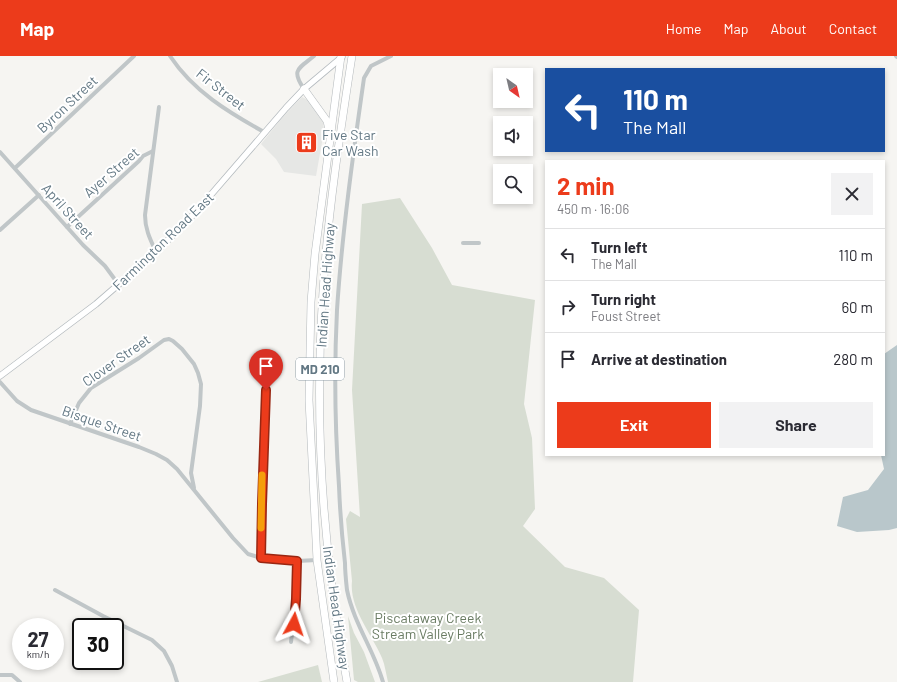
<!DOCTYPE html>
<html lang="en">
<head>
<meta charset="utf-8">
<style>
	:root { --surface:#fff; --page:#f2f2f3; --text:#2b2b33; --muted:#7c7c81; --line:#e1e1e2; --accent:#ec3b1b }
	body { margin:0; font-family:Barlow,sans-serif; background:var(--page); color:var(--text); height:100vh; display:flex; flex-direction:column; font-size:15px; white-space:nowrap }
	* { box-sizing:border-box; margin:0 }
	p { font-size:13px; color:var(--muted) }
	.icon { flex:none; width:22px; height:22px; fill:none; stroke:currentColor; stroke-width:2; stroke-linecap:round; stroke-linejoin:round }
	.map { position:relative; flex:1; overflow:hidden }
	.side { position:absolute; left:545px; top:104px; width:340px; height:296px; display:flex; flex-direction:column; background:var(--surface); border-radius:0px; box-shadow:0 2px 6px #0003 }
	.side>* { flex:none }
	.hud { position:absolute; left:545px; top:12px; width:340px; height:84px; border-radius:0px; box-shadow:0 2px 6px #0003; background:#1a4fa0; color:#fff; overflow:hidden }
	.needle { width:26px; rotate:146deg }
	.tools { position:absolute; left:493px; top:12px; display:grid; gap:8px }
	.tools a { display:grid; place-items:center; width:40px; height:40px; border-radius:0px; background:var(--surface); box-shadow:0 2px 6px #0003; font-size:20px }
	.speed { position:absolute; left:12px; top:562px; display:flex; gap:8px; font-size:20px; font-weight:700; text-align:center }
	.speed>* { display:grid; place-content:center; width:52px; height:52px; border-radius:50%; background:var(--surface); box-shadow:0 2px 6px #0003; line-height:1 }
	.speed small { font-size:10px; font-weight:400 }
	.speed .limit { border:2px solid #111; border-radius:6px; background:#fff; color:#111 }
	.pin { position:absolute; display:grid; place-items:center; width:34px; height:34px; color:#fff; margin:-41px -17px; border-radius:50% 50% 50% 0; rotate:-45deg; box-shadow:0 0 4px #0007 }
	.pin .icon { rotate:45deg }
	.me { position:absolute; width:44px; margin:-22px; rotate:5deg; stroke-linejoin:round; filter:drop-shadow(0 0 3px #0008) }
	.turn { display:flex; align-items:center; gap:14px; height:84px; padding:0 12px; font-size:18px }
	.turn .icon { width:52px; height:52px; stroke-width:2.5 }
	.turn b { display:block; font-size:28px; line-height:34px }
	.round { display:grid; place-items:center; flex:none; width:42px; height:42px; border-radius:0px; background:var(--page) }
	.head { display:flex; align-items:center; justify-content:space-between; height:68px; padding:0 12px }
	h1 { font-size:24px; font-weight:700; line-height:30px; color:var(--accent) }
	.primary-button { display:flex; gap:8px; margin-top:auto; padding:8px 12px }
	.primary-button a { flex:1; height:46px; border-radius:0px; background:var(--accent); color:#fff; font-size:16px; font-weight:700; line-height:46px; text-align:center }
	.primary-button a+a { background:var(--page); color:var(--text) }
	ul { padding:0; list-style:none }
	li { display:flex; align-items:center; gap:12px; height:52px; padding:0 12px; border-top:1px solid var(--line) }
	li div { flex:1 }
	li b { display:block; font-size:15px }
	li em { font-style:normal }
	header { display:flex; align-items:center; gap:24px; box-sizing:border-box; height:56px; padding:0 20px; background:var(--accent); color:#fff }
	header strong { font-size:19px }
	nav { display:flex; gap:22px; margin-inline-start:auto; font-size:14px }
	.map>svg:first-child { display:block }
</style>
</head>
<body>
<header>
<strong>Map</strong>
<nav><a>Home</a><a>Map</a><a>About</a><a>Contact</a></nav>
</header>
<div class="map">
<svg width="897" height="626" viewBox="0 0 897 626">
	<rect width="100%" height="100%" fill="#f6f5f2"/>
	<polygon fill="#e6e7e5" points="302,41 308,44 323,64 324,75 316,120 284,116 276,103 261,88 282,62"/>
	<g fill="#d7ddd2">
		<path d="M400,142L432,192L452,229L535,244L524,348L532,382L535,453L523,470L565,511L604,522L639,554L633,626H388C386,618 385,609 382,602C372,578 349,552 352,525L346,463L350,455L360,461L352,334L362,148Z"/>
		<polygon points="348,560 354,577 364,596 375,626 358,626 354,624"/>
		<polygon points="318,609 322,626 258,626"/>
	</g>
	<polygon fill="#b9c7cb" points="897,289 897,472 889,474 857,476 837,470 843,441 868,434 884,413 881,399 884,399 884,298"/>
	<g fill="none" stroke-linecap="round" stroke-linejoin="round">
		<defs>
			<polyline id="secondary" points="0,320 96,248 156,196 196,156 286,52 304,33 342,1"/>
			<g id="highway">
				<polyline points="304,33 327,65 329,74"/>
				<polyline points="334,626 317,504 309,344 311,246 315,198 341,0"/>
				<path d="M347,626C323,498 314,365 323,235C328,156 340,78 352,0"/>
			</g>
		</defs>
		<use href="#secondary" stroke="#b5bbbf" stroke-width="7"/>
		<use href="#highway" stroke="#b3b8bb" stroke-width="8"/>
		<g stroke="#c0c6c8" stroke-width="4">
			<path d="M170,0C193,35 228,56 264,76"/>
			<polyline points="896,0 897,1"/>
			<path d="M304,33C291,14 298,13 314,0"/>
			<polyline points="0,96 83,189 105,210 119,229"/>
			<polyline points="15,112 134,0"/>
			<polyline points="67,171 139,105 143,100 153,95"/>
			<polyline points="0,174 39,139"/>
			<polyline points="463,187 479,187"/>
			<path d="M156,196C150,183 145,173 145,159L159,51"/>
			<polyline points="0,326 17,345 31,354 139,391 156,398 167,404 177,413 233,482 248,498 261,502 297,505 317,504"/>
			<polyline points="70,368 79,347 91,332 139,302 164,284 169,283 173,285 182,293 194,308 198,317 201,328 200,350 191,417 194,432"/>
			<polyline points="261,502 261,448 266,312"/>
			<polyline points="55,534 103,560 152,584 164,595 172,610 177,626"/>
			<polyline points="291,586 296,543 297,505"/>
			<polyline points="0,619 12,619 20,626"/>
			<path d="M383,626C374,594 354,568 347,534C346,525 345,516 345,507C342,481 340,456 339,430C335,372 334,313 337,254C342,177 353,99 364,22L371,10L391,0"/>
		</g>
		<use href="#secondary" stroke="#fff" stroke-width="5.5"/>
		<use href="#highway" stroke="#fff" stroke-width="7"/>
	</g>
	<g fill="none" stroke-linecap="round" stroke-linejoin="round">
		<defs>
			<polyline id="route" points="266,334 262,448 261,502 297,505 296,543 294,568"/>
		</defs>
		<use href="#route" stroke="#992612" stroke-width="10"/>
		<use href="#route" stroke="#ec3b1b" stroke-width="7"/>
		<polyline stroke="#f59e0b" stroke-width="7" points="261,472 262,419"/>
	</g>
	<defs>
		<symbol id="building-square" viewBox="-11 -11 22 22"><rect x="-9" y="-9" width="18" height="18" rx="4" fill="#ec3b1b" stroke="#fff"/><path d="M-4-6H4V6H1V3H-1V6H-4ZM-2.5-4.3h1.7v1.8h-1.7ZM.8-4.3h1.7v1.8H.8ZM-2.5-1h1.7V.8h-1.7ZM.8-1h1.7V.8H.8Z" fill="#fff"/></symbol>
	</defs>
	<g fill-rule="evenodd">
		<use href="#building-square" x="294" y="74" width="25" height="25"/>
	</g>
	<g text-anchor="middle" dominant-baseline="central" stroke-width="4" stroke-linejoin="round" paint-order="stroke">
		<rect fill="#fff" stroke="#92a0a9" stroke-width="1" x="296" y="302" width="48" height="22" rx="3"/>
		<g font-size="13" font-weight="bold" fill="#637884">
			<text x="320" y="313">MD 210</text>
		</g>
		<g font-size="14" fill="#637884" stroke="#fff">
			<text transform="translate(221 33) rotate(38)">Fir Street</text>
			<text transform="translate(67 48) rotate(-43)">Byron Street</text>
			<text transform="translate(111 116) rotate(-41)">Ayer Street</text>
			<text transform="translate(68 155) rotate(48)">April Street</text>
			<text transform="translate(163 185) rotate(-44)">Farmington Road East</text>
			<text transform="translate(325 229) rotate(-86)">Indian Head Highway</text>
			<text transform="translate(116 304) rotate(-35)">Clover Street</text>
			<text transform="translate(102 367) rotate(19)">Bisque Street</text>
			<text transform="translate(337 552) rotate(82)">Indian Head Highway</text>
		</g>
		<g font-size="14" fill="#637884" stroke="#fff" text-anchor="start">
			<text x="322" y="78">Five Star<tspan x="322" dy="16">Car Wash</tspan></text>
		</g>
		<g font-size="14" fill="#697b62" stroke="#fff">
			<text x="428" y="561">Piscataway Creek<tspan x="428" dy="16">Stream Valley Park</tspan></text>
		</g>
	</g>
</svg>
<div class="tools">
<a><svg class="needle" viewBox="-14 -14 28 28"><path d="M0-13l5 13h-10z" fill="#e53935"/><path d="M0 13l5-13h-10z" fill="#7c7c81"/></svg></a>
<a><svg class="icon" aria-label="sound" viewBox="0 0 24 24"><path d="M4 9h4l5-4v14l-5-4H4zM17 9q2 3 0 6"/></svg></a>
<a><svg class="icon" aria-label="search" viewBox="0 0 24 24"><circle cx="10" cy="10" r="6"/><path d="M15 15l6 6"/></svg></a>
</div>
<div class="speed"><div>27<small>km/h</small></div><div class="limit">30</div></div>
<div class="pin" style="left:266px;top:334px;background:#d93025"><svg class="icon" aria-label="arrive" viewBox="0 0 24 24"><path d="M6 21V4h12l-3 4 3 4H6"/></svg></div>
<svg class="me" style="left:294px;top:568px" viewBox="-20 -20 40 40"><path d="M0-17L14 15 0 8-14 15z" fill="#ec3b1b" stroke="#fff" stroke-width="4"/></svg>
<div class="hud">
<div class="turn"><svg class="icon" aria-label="left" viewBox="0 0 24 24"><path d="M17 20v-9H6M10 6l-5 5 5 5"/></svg><div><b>110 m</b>The Mall</div></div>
</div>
<section class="side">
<div class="head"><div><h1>2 min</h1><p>450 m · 16:06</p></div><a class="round"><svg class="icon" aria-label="close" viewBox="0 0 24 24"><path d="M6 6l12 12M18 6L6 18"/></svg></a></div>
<ul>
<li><svg class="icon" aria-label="left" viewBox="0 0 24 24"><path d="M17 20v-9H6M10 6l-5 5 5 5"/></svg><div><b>Turn left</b><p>The Mall</p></div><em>110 m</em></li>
<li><svg class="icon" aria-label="right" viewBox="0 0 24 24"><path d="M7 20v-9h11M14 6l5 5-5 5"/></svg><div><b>Turn right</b><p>Foust Street</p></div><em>60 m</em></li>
<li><svg class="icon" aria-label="arrive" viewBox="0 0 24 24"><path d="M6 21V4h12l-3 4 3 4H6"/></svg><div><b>Arrive at destination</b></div><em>280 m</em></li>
</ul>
<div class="primary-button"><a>Exit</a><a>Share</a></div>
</section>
</div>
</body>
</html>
